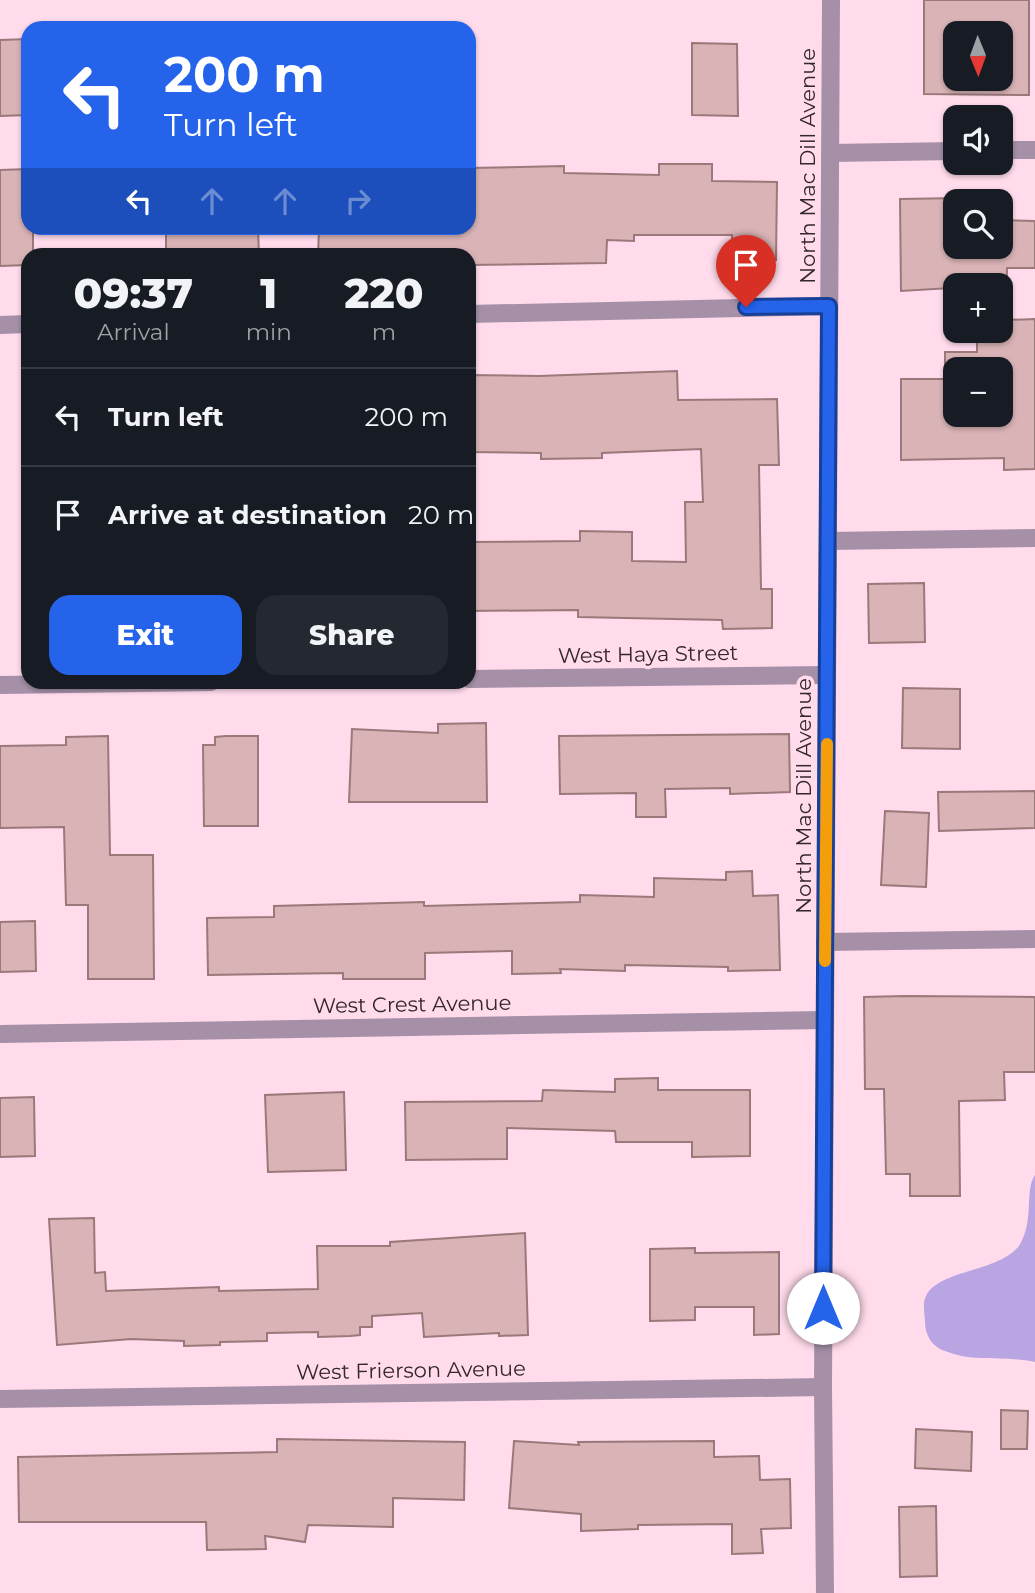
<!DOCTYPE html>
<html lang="en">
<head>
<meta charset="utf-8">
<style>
	:root { --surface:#171b24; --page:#242831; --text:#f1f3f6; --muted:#9ea1a6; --line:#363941; --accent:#2563eb }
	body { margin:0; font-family:Montserrat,sans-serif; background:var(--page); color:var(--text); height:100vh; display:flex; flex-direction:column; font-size:26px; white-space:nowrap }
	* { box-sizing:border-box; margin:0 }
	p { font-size:23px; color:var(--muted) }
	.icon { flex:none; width:38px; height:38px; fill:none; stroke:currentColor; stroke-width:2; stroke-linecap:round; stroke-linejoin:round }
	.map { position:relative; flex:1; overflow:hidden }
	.panel { position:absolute; left:21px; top:248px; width:455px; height:441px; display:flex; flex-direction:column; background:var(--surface); border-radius:21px; box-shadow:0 2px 5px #0004 }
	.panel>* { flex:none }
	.hud { position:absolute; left:21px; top:21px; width:455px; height:214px; border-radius:21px; box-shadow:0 2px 5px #0004; background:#2563eb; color:#fff; overflow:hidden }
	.needle { width:46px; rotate:179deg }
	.controls { position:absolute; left:943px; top:21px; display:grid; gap:14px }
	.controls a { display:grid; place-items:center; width:70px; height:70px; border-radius:14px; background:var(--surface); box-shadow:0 2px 5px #0004; font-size:35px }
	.pin { position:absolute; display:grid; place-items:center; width:60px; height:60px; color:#fff; margin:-72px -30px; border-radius:50% 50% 50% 0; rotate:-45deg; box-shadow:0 0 7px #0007 }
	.pin .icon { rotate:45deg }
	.me { position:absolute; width:77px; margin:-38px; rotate:0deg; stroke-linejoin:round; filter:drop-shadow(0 0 5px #0008) }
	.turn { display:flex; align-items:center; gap:24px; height:147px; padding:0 28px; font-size:32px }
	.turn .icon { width:91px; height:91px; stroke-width:2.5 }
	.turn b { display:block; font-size:49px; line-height:60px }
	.lanes { display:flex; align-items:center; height:66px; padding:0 28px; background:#0003; justify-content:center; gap:35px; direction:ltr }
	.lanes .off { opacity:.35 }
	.eta { display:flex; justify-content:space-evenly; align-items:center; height:119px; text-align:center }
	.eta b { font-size:42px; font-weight:800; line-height:49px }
	.cta { display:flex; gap:14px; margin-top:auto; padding:14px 28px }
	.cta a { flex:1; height:80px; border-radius:21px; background:var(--accent); color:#fff; font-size:28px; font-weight:800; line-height:80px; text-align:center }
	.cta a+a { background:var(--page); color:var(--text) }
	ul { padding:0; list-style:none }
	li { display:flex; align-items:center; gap:21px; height:98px; padding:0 28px; border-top:2px solid var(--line) }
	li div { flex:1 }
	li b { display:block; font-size:26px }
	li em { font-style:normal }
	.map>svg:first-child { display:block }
</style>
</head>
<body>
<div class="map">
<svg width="1035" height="1593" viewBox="0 0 1035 1593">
	<rect width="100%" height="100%" fill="#ffdbeb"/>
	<path fill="#b8a5e2" d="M1035,1175V1362C1004,1355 974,1363 945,1351C932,1347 925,1335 925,1322C925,1315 922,1303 926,1296C938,1270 998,1272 1019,1246C1035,1220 1024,1191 1035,1175Z"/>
	<g fill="#d9b3b5" stroke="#9b787a" stroke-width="2" fill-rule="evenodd">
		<path d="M924,0H1029V95L924,94ZM956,33H1001V79H956Z"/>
		<polygon points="28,39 28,115 0,116 0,40"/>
		<polygon points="692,43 737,44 738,116 692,115"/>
		<polygon points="659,164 712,164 712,181 777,182 776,260 732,260 732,235 634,235 634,241 607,240 606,263 469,265 469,256 318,256 319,228 469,228 469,168 564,166 564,173 659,175"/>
		<polygon points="28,169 28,228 33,228 33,256 28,256 28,265 0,266 0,170"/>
		<path d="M961,198V201H956V247H1001V220L1035,221V268H1007L1006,320L1035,319V469L1004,470V458L901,460V379H945V352H977V331H1001V285L901,291L900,199ZM956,369H1001V415H956Z"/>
		<polygon points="166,228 258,228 259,256 166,256"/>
		<polygon points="677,371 678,400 777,399 779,465 759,465 761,589 772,589 772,628 723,629 722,620 578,617 578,610 469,611 469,542 580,541 580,531 632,532 632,561 686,562 685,502 703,502 701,449 602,453 602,458 541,459 541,453 469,452 469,375 539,376"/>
		<polygon points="924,583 925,642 869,643 868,584"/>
		<polygon points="903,688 960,689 960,749 902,748"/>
		<polygon points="486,723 487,802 349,802 352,729 438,733 438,724"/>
		<polygon points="789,734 790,792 730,794 730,788 665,789 666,817 636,817 636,793 560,794 559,736"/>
		<polygon points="108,736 110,855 153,855 154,979 88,979 88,905 66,905 64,827 0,828 0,746 66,745 66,737"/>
		<polygon points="226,736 258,736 258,826 204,826 203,745 215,745 215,737"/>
		<polygon points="1035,791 1035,828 939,831 938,792"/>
		<polygon points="885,811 929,813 926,887 881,885"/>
		<polygon points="752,871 753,896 778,895 780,970 728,971 728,967 625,965 625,971 560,969 561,973 512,974 512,951 425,953 425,979 343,979 343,973 208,975 207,918 274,917 274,906 424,902 424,906 580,902 580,895 654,897 654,878 726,880 726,872"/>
		<polygon points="35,921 36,971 0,972 0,922"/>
		<polygon points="905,996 1035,997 1035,1072 1004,1072 1005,1100 959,1101 960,1196 910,1196 910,1174 886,1174 884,1089 865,1089 864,997"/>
		<polygon points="658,1078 658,1090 750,1090 750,1156 692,1157 692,1142 616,1142 615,1131 507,1128 507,1159 406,1160 405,1102 542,1101 543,1090 615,1092 615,1079"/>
		<polygon points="344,1092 346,1170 268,1172 265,1095"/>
		<polygon points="34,1097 35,1156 0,1157 0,1098"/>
		<polygon points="94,1218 95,1273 105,1272 106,1291 219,1287 219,1291 318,1289 317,1246 390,1246 390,1242 525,1233 528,1335 499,1336 499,1333 424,1337 422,1313 372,1316 372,1327 360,1327 360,1335 350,1336 318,1337 318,1332 267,1333 267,1341 220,1342 220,1345 184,1346 184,1341 131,1339 57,1345 49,1219"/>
		<polygon points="695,1248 695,1253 779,1252 779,1334 754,1335 754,1307 695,1307 695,1320 650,1321 650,1249"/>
		<polygon points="1001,1410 1028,1411 1027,1449 1001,1449"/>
		<polygon points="916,1429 972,1432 971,1471 915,1468"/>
		<polygon points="277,1439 465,1442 464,1500 393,1498 393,1527 308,1525 305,1542 265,1536 266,1549 207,1550 206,1522 19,1522 18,1457 277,1452"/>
		<polygon points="514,1441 579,1445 578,1442 714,1441 714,1457 759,1456 760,1480 790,1479 791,1528 761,1529 763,1553 732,1554 732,1524 638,1525 638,1529 581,1531 581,1514 509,1508"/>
		<polygon points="936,1506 937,1576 900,1577 899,1507"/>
	</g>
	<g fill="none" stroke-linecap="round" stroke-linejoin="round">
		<g stroke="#a590a7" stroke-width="18">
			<polyline points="1001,150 1035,150"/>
			<polyline points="830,153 956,151"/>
			<polyline points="469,314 829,306"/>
			<polyline points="0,325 28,324"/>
			<polyline points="828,541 1035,538"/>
			<polyline points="469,679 827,675"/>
			<polyline points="0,685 211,682"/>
			<polyline points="825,942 1035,939"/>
			<polyline points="0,1034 824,1020"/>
			<polyline points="0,1399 823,1387"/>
			<polyline points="825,1593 823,1387 831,0"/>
		</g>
	</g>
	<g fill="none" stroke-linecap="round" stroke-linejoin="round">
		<defs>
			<polyline id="route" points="746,307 829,306 823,1308"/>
		</defs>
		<use href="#route" stroke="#184099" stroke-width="18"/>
		<use href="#route" stroke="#2563eb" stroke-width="12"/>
		<polyline stroke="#f59e0b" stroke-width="12" points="825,961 827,744"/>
	</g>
	<g text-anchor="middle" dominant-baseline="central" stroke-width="7" stroke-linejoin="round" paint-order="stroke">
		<g font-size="21" fill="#33262c" stroke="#ffdbeb">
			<text transform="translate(807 166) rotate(-90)">North Mac Dill Avenue</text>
			<text transform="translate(648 654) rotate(-1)">West Haya Street</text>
			<text transform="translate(803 796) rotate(-90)">North Mac Dill Avenue</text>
			<text transform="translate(412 1004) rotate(-1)">West Crest Avenue</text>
			<text transform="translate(411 1370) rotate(-1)">West Frierson Avenue</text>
		</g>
	</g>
</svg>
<div class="controls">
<a><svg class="needle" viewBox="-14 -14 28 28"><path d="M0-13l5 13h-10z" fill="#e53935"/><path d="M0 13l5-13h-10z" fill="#9ea1a6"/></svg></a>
<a><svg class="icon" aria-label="sound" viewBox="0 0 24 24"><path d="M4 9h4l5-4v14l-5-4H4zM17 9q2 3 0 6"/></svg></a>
<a><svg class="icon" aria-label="search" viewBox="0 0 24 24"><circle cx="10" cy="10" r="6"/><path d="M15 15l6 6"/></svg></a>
<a>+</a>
<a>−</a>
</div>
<div class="pin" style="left:746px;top:307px;background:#d93025"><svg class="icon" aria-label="arrive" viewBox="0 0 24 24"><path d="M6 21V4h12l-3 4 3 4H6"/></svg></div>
<svg class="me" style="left:823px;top:1308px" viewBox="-20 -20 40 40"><circle r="19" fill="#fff"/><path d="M0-13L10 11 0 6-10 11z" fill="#2563eb"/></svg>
<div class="hud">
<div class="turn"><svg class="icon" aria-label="left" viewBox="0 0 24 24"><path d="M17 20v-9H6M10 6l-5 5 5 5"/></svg><div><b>200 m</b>Turn left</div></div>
<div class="lanes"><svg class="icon" aria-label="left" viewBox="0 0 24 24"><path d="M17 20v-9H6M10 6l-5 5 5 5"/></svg><svg class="icon off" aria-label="ahead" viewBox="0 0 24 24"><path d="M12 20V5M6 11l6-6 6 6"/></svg><svg class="icon off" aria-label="ahead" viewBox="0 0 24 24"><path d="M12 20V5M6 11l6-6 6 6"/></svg><svg class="icon off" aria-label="right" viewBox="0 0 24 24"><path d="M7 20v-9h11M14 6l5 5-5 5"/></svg></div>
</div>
<section class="panel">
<div class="eta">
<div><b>09:37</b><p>Arrival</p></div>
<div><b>1</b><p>min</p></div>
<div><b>220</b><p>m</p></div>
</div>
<ul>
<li><svg class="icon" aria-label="left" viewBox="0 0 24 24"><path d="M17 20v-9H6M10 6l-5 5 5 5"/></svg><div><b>Turn left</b></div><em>200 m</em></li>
<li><svg class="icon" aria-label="arrive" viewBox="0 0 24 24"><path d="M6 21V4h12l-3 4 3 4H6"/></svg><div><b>Arrive at destination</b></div><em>20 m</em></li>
</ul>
<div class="cta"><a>Exit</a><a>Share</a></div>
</section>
</div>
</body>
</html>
